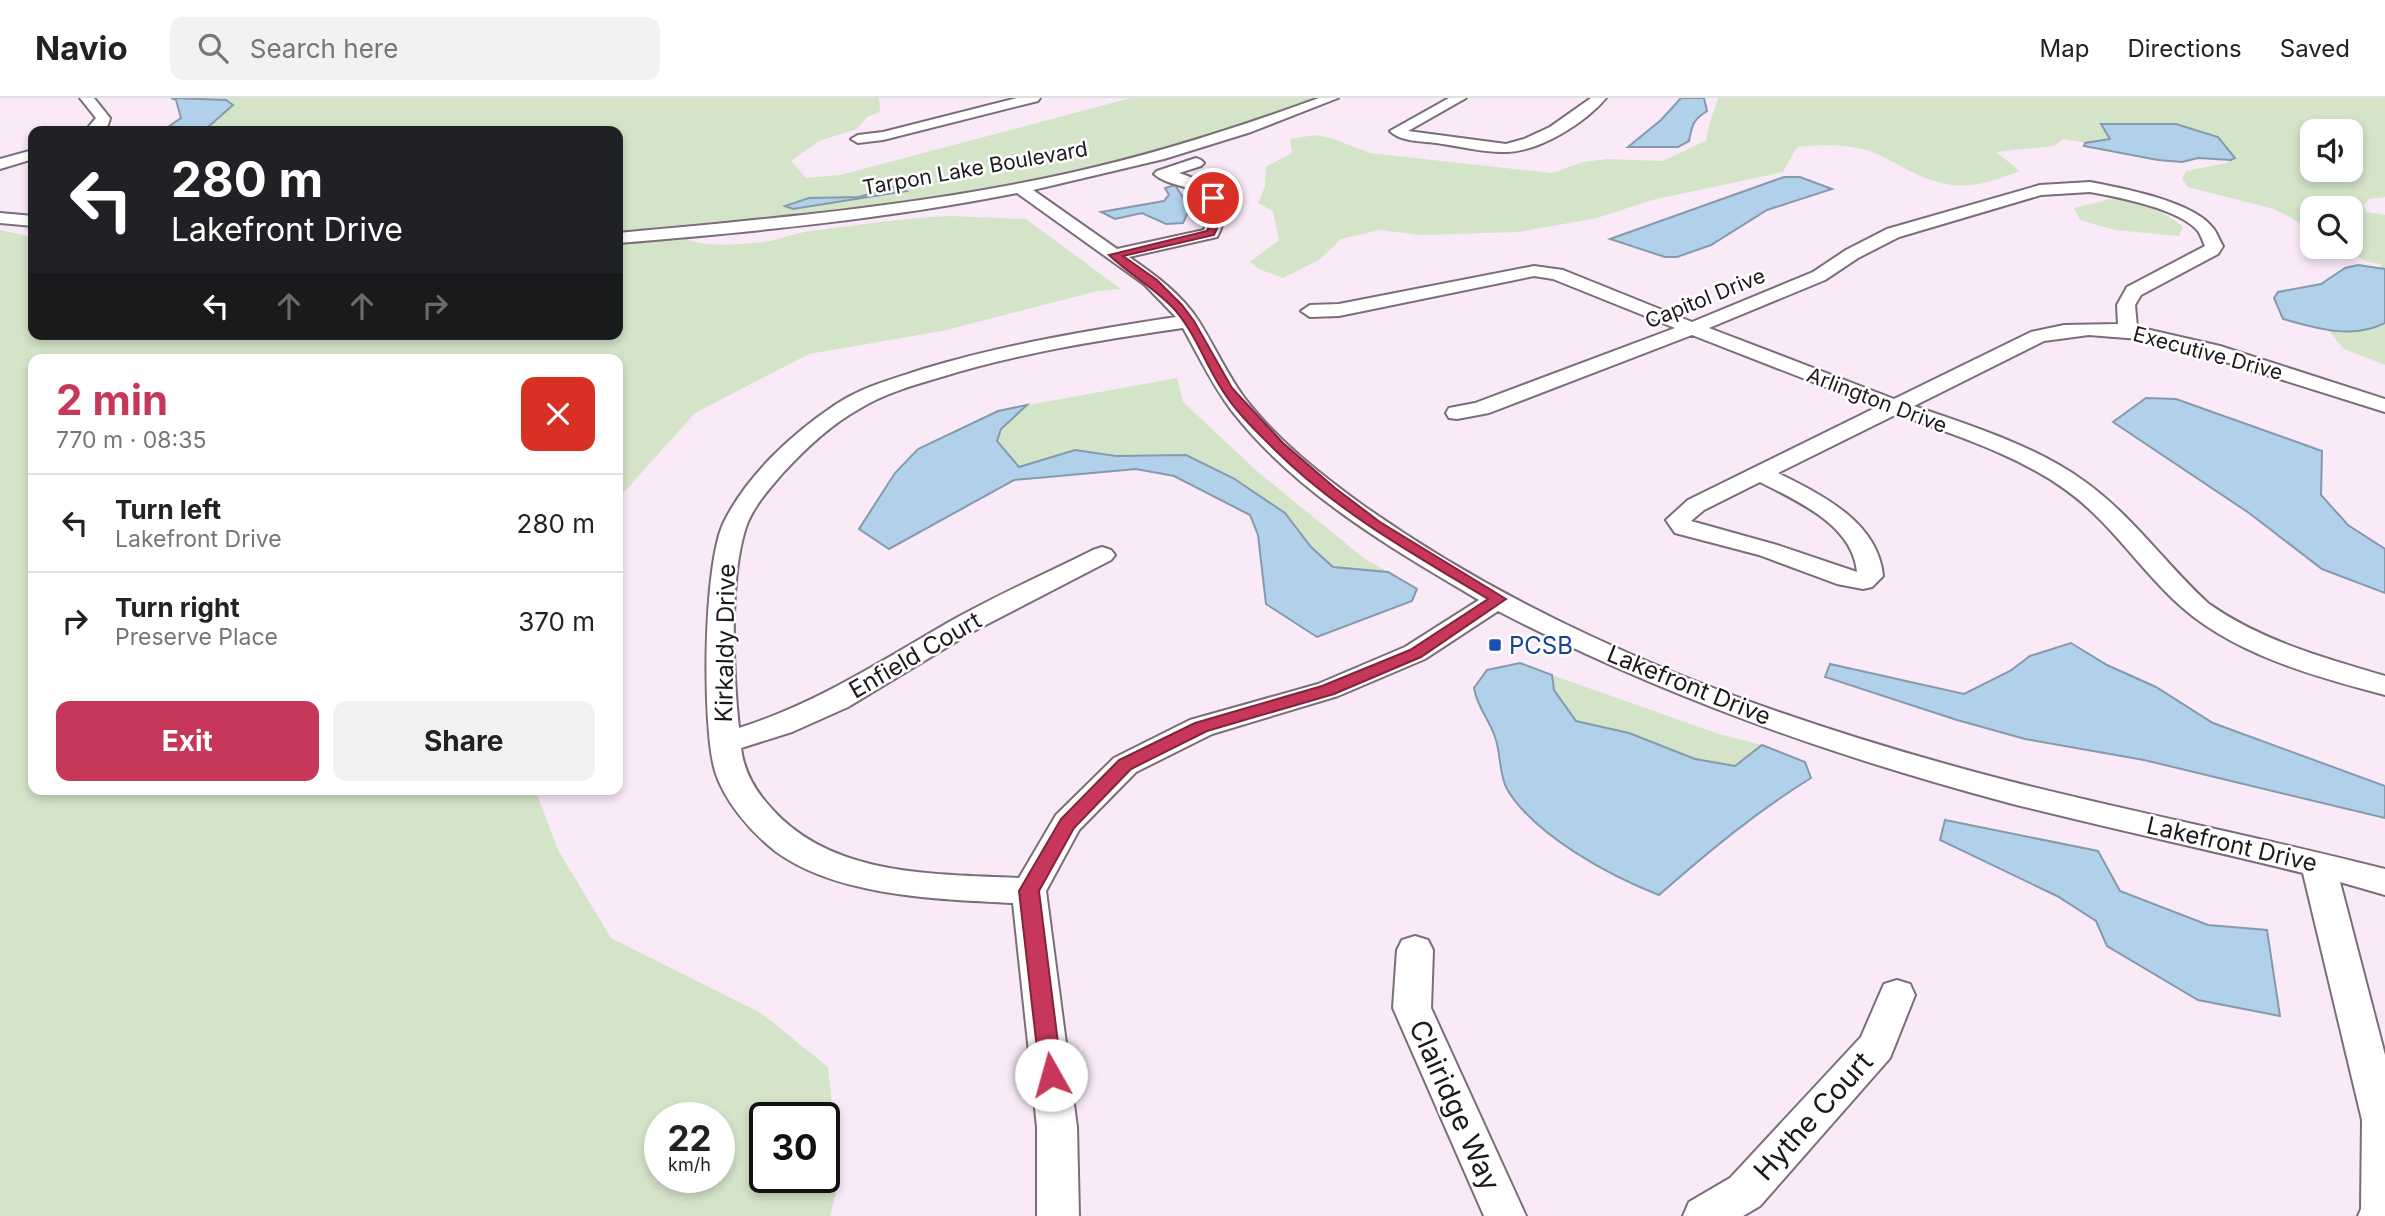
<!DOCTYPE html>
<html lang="en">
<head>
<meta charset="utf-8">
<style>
	:root { --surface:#fff; --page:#f2f2f2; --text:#222; --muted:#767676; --line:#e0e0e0; --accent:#c73759 }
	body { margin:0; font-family:Inter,sans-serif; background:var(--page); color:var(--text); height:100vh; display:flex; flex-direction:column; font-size:26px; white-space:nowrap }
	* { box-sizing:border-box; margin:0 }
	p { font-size:23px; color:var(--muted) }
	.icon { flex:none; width:38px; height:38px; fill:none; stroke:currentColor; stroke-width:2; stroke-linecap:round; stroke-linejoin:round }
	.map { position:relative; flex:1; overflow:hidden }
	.details { position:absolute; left:28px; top:256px; width:595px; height:441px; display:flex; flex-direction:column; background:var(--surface); border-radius:14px; box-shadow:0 4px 10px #0003 }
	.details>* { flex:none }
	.guide { position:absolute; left:28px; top:28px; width:595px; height:214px; border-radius:14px; box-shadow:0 4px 10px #0003; background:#202124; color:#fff; overflow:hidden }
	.tools { position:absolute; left:2300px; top:21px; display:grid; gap:14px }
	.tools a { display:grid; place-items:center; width:63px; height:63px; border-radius:14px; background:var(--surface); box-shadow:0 4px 10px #0003; font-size:35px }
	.speed { position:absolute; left:644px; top:1004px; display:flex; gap:14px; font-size:35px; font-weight:700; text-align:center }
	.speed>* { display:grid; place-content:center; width:91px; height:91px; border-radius:50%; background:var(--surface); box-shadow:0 4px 10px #0003; line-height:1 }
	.speed small { font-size:18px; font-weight:400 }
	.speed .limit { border:4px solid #111; border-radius:10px; background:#fff; color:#111 }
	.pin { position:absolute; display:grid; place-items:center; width:60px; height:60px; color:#fff; margin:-30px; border:4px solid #fff; border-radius:50%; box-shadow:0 2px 7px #0007 }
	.me { position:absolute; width:77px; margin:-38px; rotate:353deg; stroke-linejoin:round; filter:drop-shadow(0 0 5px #0008) }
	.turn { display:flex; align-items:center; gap:24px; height:147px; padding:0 28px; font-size:32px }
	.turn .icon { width:91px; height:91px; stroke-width:2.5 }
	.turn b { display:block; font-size:49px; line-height:60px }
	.lanes { display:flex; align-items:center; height:66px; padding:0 28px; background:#0003; justify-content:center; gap:35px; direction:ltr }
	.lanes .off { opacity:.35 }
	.round { display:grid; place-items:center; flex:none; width:74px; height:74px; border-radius:14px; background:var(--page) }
	.headline { display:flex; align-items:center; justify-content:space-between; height:119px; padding:0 28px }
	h1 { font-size:42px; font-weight:700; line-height:52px; color:var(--accent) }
	.primary-button { display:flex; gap:14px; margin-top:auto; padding:14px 28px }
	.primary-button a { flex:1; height:80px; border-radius:14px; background:var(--accent); color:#fff; font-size:28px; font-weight:700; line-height:80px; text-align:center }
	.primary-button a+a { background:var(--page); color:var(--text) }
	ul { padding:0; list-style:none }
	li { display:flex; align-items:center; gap:21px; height:98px; padding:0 28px; border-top:2px solid var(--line) }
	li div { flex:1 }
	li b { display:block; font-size:26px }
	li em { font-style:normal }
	header { display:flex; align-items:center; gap:42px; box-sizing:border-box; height:98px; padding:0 35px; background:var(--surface); border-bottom:2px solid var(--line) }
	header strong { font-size:33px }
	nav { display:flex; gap:38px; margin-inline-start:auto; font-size:24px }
	.search { width:490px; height:63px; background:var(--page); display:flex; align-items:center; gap:18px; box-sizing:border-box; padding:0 24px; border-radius:14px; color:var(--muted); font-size:26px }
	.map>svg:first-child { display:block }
</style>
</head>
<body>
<header>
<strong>Navio</strong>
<div class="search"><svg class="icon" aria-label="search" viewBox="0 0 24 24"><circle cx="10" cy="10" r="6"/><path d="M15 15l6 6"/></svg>Search here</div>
<nav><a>Map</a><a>Directions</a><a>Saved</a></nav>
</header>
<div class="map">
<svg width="2385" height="1118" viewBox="0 0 2385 1118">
	<rect width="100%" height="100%" fill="#faeaf8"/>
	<g fill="#d3e4c9" fill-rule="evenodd">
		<path d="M199,0H879L880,14L867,19L857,31L819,43L791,63L806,80L840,77L1131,0H1325C1282,15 1238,33 1194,46C1008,99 811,121 618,138V33H209L207,31L226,15Z"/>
		<path d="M1718,0H2385V99L2369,101L2364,107L2366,114L2385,117V171H2380L2381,166L2368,164L2339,149H2350V110H2312V131L2274,111L2188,89L2182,81L2186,73L2226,65L2235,59L2176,26H2102L2110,41L2086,45L2064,41L2053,48L1996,54L2020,73C1975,91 1950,94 1906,71C1892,64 1877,54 1862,51C1841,46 1818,47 1797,49L1783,74L1652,102L1597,120L1519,134L1421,137L1380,132L1341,141L1319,162L1283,180L1259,171L1250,164L1279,142L1273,113L1258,105L1265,88L1266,69L1292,55L1290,41L1315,37L1331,40L1370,55L1552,75L1583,64L1607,61L1663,63L1707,42C1706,30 1715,12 1718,0ZM2312,33H2350V72H2312Z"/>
		<path d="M2115,100C2140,105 2163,112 2183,129L2179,138L2115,132L2080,122L2074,110Z"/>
		<path d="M950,118L1026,121L1121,191L1098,193L942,233L809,256L695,315L618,401V261H33V691H535L558,752L611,840L761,915L828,969L840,1078L830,1118H0V132L33,139V236H618V142L681,137C694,152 756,146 775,142C787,139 799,134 811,133C857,127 903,120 950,118ZM660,1020H719V1080H660ZM765,1020H824V1080H765Z"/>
		<path d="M2385,225V267L2344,251L2329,233C2348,234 2368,234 2385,225Z"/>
		<polygon points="1177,280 1183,304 1258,374 1365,461 1388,474 1333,469 1311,449 1285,415 1233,380 1186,357 1116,358 1075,352 1019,369 997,343 1001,331 1028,307"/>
		<polygon points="1552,577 1719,636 1762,647 1735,668 1695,661 1629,635 1576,623 1554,592"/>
	</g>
	<g fill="#b1d1ea" stroke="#859aac" stroke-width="2">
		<polygon points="171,0 226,2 233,7 207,30 209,33 162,33 181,20 176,2"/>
		<path d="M1681,0H1704L1707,13C1693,22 1692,27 1689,43L1678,49H1628L1661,22Z"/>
		<polygon points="2101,26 2176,26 2218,39 2235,60 2231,62 2198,60 2182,64 2158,62 2084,48 2085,45 2110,41"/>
		<polygon points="1784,79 1800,79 1832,91 1767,112 1711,147 1677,159 1665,159 1610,141"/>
		<polygon points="1175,87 1190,110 1183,125 1166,126 1142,115 1115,121 1101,114 1164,103 1169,97 1165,90"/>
		<polygon points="896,88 906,93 793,111 785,108 809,100 859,99"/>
		<path d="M2358,167L2385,171V225C2352,242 2316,230 2283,221L2274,200L2278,194L2321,186L2345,170Z"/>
		<polygon points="2146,300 2176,301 2322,353 2321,397 2348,427 2385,451 2385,495 2322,471 2249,415 2113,324"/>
		<polygon points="1027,307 1001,331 997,343 1019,369 1075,352 1116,358 1186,357 1233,380 1285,415 1311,449 1333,469 1388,474 1417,491 1412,503 1317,539 1266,506 1258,437 1250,417 1174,378 1136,371 1048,379 1014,382 889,451 859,431 895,375 918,351 998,313"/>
		<polygon points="2071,545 2107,567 2156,589 2213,625 2385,688 2385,720 2144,662 2025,641 1957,622 1825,579 1830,566 1964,596 2010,573 2030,558"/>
		<path d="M1520,565L1552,577L1554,592L1576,623L1629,635L1695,661L1735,668L1762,647L1805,664L1811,680C1756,714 1708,754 1659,797C1610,778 1534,737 1507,691C1499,677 1501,655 1495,639C1489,621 1477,609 1474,590L1487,572Z"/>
		<polygon points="1945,722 2098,753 2120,793 2208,827 2267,832 2280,918 2198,902 2107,848 2096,823 2057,798 1940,742"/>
	</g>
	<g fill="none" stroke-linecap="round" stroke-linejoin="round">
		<defs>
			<g id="minor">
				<polygon points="80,0 94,0 110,20 108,27 100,33 85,33 96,20"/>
				<polygon points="1017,0 1040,0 1038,3 883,42 858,45 851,41 858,37 883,34"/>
				<path d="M1319,0H1338L1251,34L1164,61L1033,92L1117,151L1204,132C1220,81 1175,95 1154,76L1157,73L1196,60L1201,62L1204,65L1201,68L1179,75C1209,84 1236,105 1217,139L1129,159C1155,177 1180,195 1198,222C1214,247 1227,277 1246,302C1278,343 1321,377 1364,408C1555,543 1779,623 2005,682C2131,714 2259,739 2385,771V797L2340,784L2385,957V1118H2358L2361,1111L2362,1022L2303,775C2206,751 2107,730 2009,705C1832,658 1661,597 1498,513L1425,561L1338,598L1212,636L1136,674L1079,732L1046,793L1077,1029L1079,1118H1037V1029L1013,805C939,801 837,799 775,753C751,734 724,703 715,673C702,628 703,466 724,424C747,377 792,336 835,307C861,289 893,281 923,271C1006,246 1091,232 1176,219L1144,186L1017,95C885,121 752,134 618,145V135C769,121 921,108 1070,75C1155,56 1237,30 1319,0ZM1183,230C1199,258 1212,287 1232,313C1296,395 1391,450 1479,502L1405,549L1318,586L1190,622L1114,660L1056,717L1019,780C935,776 833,779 772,711C755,693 744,674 741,650L792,634L848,609L972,534L1111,462L1115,457L1111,452L1102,449L1093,452C1045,476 995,498 949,524C880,564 815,606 739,630C733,574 729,481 746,429C753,409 769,391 782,376C804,352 830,327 859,311C883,296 911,288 938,280C1018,255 1100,242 1183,230Z"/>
				<path d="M1449,0H1466L1408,33L1506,46L1524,41L1550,29L1591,0H1606C1585,25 1540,53 1507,54C1484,55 1459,48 1436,45C1421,43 1401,44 1390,33Z"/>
				<polygon points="33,52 33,61 0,71 0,61"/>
				<path d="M2090,84C2121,90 2192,103 2212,129C2217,134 2219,142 2223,148L2218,156L2141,197L2135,207L2137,229L2220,248L2385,301V314L2181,250L2139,241L2089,237L2044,243L1914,308C1971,328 2034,347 2084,383C2132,417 2166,467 2209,506C2262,543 2324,560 2385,578V597C2313,578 2229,555 2174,502C2137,467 2108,422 2066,392C2016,356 1954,337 1897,316L1778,375C1822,397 1878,424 1883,478L1872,489L1863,491L1837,486L1759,457L1675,435L1666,422L1688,402L1877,309L1692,237L1489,315L1457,321L1449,320L1446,315L1449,310L1475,305L1675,230L1553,181L1534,178L1339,218L1310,219L1301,213L1310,207L1339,206L1534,168L1563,172L1692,224L1813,174L1846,152L1887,131L2040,87ZM2090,94C2118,99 2180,111 2198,133C2201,137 2203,144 2205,148L2127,189L2117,207L2118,226L2064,227L2031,234L1894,301L1709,230L1825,182L1858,160L1899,139L2041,97ZM1760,384C1797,403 1853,427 1857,474L1777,447L1691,423L1704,412Z"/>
				<polygon points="0,115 33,118 33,128 0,125"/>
				<polygon points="1415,838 1428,842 1433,852 1431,910 1526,1118 1484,1118 1393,910 1397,852 1402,842"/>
				<polygon points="1897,882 1910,886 1915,897 1890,960 1760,1108 1743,1118 1683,1118 1689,1104 1730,1080 1861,939 1884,886"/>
			</g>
		</defs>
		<use href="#minor" stroke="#7b6d79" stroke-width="4"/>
		<use href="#minor" fill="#fff" fill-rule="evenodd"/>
	</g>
	<path fill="#c73759" stroke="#81243a" stroke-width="2" d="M1210,99L1218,100L1220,124L1214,137L1123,158L1157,182L1182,207L1194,223L1232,290L1283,345L1335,390L1380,424L1506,501L1421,559L1334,596L1207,633L1131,671L1074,730L1039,793L1062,977L1059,983L1051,986L1043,983L1040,977L1019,793L1061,721L1119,662L1195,625L1322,588L1410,552L1488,501C1413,456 1336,413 1274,351C1256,333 1234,312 1221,290C1205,265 1195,235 1175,212C1155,190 1130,177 1109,157L1207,133L1211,124Z"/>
	<rect fill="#1a4fb4" stroke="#fff" stroke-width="2.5" x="1488" y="540" width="14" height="14" rx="3.5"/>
	<g text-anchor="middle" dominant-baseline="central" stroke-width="5" stroke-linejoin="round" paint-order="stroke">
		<g font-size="21" fill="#1e181d" stroke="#fff">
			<text transform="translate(975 70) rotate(-10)">Tarpon Lake Boulevard</text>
			<text transform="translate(1705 200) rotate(-22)">Capitol Drive</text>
			<text transform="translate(2208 255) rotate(15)">Executive Drive</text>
			<text transform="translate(1877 302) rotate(21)">Arlington Drive</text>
		</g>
		<g font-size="24" fill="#1e181d" stroke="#fff">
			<text transform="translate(725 545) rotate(-89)">Kirkaldy Drive</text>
			<text transform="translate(915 557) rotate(-30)">Enfield Court</text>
			<text transform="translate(1689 587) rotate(22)">Lakefront Drive</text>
			<text transform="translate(2232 746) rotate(13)">Lakefront Drive</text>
		</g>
		<g font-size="24" fill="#164399" stroke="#fff" text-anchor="start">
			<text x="1509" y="547">PCSB</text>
		</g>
		<g font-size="28" fill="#1e181d" stroke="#fff">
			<text transform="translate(1455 1007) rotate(66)">Clairidge Way</text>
			<text transform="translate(1813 1018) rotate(-48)">Hythe Court</text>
		</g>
	</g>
</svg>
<div class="tools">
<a><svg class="icon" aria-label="sound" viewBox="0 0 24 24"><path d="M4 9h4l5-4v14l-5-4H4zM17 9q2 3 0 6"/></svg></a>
<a><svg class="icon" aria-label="search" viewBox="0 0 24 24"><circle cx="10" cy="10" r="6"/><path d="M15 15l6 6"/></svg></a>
</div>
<div class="speed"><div>22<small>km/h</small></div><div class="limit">30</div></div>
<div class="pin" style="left:1213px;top:100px;background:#d93025"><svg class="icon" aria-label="arrive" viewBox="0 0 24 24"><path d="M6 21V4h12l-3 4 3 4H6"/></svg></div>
<svg class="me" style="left:1051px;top:977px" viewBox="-20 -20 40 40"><circle r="19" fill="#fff"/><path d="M0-13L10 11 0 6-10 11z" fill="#c73759"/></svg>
<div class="guide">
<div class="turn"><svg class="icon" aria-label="left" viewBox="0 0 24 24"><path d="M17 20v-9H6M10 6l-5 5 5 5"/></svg><div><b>280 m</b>Lakefront Drive</div></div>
<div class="lanes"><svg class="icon" aria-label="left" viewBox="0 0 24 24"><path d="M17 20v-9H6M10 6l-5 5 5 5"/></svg><svg class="icon off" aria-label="ahead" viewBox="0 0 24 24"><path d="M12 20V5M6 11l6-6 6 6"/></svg><svg class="icon off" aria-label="ahead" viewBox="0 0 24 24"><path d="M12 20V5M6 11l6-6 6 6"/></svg><svg class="icon off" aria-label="right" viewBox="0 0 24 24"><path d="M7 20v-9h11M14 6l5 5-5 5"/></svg></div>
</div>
<section class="details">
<div class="headline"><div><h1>2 min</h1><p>770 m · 08:35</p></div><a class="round" style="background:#d93025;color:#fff"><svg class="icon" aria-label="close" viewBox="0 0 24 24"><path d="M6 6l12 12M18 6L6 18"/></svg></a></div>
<ul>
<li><svg class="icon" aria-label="left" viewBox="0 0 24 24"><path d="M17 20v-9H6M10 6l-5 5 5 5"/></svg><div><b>Turn left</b><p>Lakefront Drive</p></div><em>280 m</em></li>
<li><svg class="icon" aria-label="right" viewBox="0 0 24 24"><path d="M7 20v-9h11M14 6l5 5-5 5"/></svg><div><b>Turn right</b><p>Preserve Place</p></div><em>370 m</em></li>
</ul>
<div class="primary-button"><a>Exit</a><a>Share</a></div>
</section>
</div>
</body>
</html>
